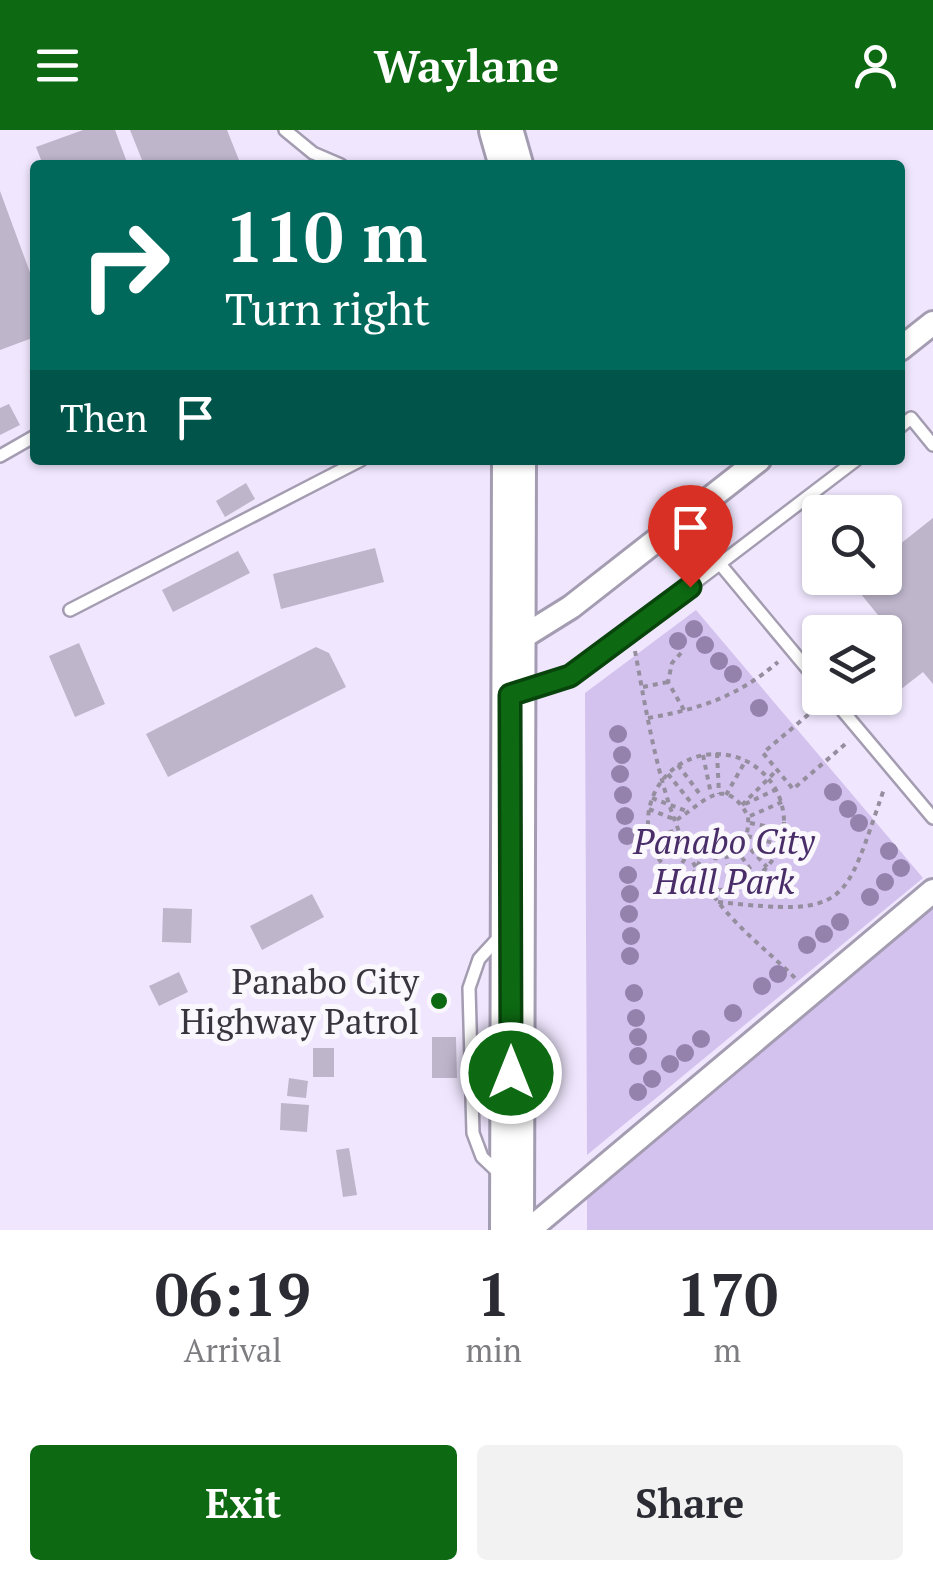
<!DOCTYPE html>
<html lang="en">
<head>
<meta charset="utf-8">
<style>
	:root { --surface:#fff; --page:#f2f2f3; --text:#2b2b33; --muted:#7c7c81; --accent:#0d6912 }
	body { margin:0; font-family:"PT Serif",serif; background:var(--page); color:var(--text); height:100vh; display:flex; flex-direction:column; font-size:38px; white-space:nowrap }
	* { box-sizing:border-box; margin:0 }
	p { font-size:32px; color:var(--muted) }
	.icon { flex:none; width:55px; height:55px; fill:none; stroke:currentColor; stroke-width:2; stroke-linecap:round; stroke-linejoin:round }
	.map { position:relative; height:1100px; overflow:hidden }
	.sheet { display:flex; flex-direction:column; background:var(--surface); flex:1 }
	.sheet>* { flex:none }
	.hud { position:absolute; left:30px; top:30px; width:875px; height:305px; border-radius:10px; box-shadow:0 2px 8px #0004; background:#00695c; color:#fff; overflow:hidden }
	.controls { position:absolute; left:802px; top:365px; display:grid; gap:20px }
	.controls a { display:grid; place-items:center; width:100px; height:100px; border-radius:10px; background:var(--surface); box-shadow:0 2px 8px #0004; font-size:50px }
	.pin { position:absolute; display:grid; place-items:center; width:85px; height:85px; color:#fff; margin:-102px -42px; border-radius:50% 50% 50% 0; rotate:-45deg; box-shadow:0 0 10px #0007 }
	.pin .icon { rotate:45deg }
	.me { position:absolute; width:110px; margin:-55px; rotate:0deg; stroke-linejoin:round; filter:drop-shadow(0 0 8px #0008) }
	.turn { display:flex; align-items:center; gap:35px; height:210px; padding:0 30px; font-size:45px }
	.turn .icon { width:130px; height:130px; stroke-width:2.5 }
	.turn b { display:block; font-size:70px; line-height:85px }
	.then { display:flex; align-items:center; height:95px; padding:0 30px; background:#0003; gap:20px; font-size:38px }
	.eta { display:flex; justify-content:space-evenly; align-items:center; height:170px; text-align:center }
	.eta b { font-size:60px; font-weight:600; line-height:70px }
	.primary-button { display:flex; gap:20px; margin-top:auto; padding:20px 30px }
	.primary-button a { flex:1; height:115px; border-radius:10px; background:var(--accent); color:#fff; font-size:40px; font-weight:600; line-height:115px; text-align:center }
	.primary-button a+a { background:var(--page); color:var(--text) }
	header { display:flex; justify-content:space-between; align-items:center; height:130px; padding:0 30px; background:var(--accent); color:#fff; font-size:45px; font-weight:600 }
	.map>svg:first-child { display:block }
</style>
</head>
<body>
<header><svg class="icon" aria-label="menu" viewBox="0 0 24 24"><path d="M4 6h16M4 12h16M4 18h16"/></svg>Waylane<svg class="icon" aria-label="person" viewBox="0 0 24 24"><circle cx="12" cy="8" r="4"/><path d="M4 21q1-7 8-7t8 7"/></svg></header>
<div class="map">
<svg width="933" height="1100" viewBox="0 0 933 1100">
	<rect width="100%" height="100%" fill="#f0e7fe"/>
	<g fill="#d3c1ee">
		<polygon points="696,480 923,748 587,1025 585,563"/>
		<polygon points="933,776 933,1100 587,1100 587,1066"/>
	</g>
	<g fill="#beb5cb">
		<polygon points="83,0 115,0 128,35 43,35 36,17"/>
		<polygon points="130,0 227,0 241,35 144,35"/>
		<polygon points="0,61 35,156 35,207 0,220"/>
		<polygon points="9,274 20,295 0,305 0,278"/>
		<polygon points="246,353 255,369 225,387 216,371"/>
		<polygon points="933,388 933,554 923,542 900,560 885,541 885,513 895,506 852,453 858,448 885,448 885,426"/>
		<polygon points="375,418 384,452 281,479 273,444"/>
		<polygon points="238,421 250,443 173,482 162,460"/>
		<polygon points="79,513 105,574 75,587 49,526"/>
		<polygon points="316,517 329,523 346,557 168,647 146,604"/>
		<polygon points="312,764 324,787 262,820 250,796"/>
		<polygon points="163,778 192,779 191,813 162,812"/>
		<polygon points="179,842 188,862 159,876 149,856"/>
		<polygon points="432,907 456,907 457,948 432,948"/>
		<rect x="313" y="918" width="21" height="29"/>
		<polygon points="289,948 308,951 306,968 287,966"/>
		<polygon points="281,973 309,975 307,1002 280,1000"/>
		<polygon points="349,1018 357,1065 343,1067 336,1020"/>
	</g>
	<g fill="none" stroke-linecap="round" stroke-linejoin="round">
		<defs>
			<g id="lane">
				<polyline points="285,0 313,23 341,35"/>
				<polyline points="900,297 911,288 933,315"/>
				<polyline points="0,326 35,306"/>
				<polyline points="720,434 820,554"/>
				<polyline points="70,480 361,330"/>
				<polyline points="524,563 570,546 592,531 856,330"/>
				<polyline points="832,568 933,688"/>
				<polyline points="501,805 479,829 469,858 473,1003 482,1027 501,1045"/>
			</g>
			<g id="street">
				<polyline points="900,219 933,193"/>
				<polyline points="510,515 571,477 759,330"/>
				<polyline points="529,1100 933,761"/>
			</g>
			<g id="highway">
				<polyline points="501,0 511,35"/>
				<polyline points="512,1100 514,330"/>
			</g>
		</defs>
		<use href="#lane" stroke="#a49cb1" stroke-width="16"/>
		<use href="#street" stroke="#a49cb1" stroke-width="28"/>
		<use href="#highway" stroke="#a49cb1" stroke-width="48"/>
		<g stroke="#958e9e" stroke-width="4" stroke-dasharray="5 5" stroke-linecap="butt">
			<path d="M635,521C651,606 665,704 719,773C741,801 771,824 796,849"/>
			<polyline points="681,523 672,533 668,552 684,580"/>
			<polyline points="643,557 668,552"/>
			<polyline points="816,578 763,623 793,659 849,611"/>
			<path d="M648,588C700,579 737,567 778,532"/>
			<polyline points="717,623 719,664"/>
			<circle cx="716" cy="692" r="68"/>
			<polyline points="703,625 711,664"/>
			<polyline points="678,635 702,667"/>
			<polyline points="668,644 693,675"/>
			<polyline points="726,665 746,630"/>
			<polyline points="652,668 689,682"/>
			<polyline points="745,674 777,659"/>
			<polyline points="742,675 777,640"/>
			<path d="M649,679L676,690C703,674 724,642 748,686C751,728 719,722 689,722L674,746"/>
			<polyline points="750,686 782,672"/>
			<polyline points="750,693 784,700"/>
			<polyline points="747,706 781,715"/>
			<polyline points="650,710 678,699"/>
			<polyline points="744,712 767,737"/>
			<polyline points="736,719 756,747"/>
			<polyline points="655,722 683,711"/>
			<polyline points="726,724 732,758"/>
			<polyline points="688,754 704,723"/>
			<polyline points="712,760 716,725"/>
			<path d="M718,772C850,786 843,777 884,659"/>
		</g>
		<use href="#lane" stroke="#fff" stroke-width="11"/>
		<use href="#street" stroke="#fff" stroke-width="22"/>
		<use href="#highway" stroke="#fff" stroke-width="42"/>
	</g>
	<g fill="#9481ac">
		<circle cx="694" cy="499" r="9"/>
		<circle cx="678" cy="511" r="9"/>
		<circle cx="705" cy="515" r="9"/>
		<circle cx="719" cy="531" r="9"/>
		<circle cx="733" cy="544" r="9"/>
		<circle cx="759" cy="578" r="9"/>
		<circle cx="618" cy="604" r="9"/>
		<circle cx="622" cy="625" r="9"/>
		<circle cx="620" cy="644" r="9"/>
		<circle cx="833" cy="662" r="9"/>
		<circle cx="623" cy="665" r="9"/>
		<circle cx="848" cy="679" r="9"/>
		<circle cx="625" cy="686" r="9"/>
		<circle cx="859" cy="693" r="9"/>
		<circle cx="627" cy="706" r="9"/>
		<circle cx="889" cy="721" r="9"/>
		<circle cx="901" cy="738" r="9"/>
		<circle cx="628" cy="745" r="9"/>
		<circle cx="885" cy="752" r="9"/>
		<circle cx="630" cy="764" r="9"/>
		<circle cx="870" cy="767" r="9"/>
		<circle cx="629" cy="784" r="9"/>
		<circle cx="840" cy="792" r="9"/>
		<circle cx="824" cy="804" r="9"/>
		<circle cx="631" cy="806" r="9"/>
		<circle cx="807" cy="815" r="9"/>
		<circle cx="630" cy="826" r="9"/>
		<circle cx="778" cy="844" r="9"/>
		<circle cx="762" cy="856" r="9"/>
		<circle cx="634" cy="863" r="9"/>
		<circle cx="733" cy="883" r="9"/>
		<circle cx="636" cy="888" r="9"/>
		<circle cx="638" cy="907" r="9"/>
		<circle cx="701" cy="909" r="9"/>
		<circle cx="685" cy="923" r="9"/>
		<circle cx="638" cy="926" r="9"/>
		<circle cx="670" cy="934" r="9"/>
		<circle cx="652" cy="949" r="9"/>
		<circle cx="638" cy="962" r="9"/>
	</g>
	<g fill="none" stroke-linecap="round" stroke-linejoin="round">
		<defs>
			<polyline id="route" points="511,943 510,565 570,546 690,457"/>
		</defs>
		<use href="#route" stroke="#08440c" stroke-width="25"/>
		<use href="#route" stroke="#0d6912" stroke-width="18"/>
	</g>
	<circle fill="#0d6912" stroke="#faf8fd" stroke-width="4" cx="439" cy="871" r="10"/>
	<g text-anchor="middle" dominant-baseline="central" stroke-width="10" stroke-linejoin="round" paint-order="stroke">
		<g font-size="35" font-style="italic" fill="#492d69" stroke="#faf8fd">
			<text x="724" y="711">Panabo City<tspan x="724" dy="40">Hall Park</tspan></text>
		</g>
		<g font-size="35" fill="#39353e" stroke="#faf8fd" text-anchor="end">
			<text x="419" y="851">Panabo City<tspan x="419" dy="40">Highway Patrol</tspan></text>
		</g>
	</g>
</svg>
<div class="controls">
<a><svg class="icon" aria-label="search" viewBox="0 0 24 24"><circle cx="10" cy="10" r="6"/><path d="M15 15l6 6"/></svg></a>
<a><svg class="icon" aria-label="layers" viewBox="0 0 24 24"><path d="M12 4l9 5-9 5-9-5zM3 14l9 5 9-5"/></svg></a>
</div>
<div class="pin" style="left:690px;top:457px;background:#d93025"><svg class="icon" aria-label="arrive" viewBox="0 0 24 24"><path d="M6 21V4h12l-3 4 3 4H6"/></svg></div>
<svg class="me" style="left:511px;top:943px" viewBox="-20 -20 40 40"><circle r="17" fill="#0d6912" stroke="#fff" stroke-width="3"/><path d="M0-11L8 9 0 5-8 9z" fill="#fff"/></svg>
<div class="hud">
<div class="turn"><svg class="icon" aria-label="right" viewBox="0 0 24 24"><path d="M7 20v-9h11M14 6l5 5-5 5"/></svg><div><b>110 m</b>Turn right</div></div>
<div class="then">Then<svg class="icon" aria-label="arrive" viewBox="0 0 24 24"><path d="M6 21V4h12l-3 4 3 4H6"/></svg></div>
</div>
</div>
<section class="sheet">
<div class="eta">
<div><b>06:19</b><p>Arrival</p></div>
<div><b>1</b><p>min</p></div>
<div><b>170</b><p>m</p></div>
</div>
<div class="primary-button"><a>Exit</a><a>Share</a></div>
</section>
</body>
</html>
